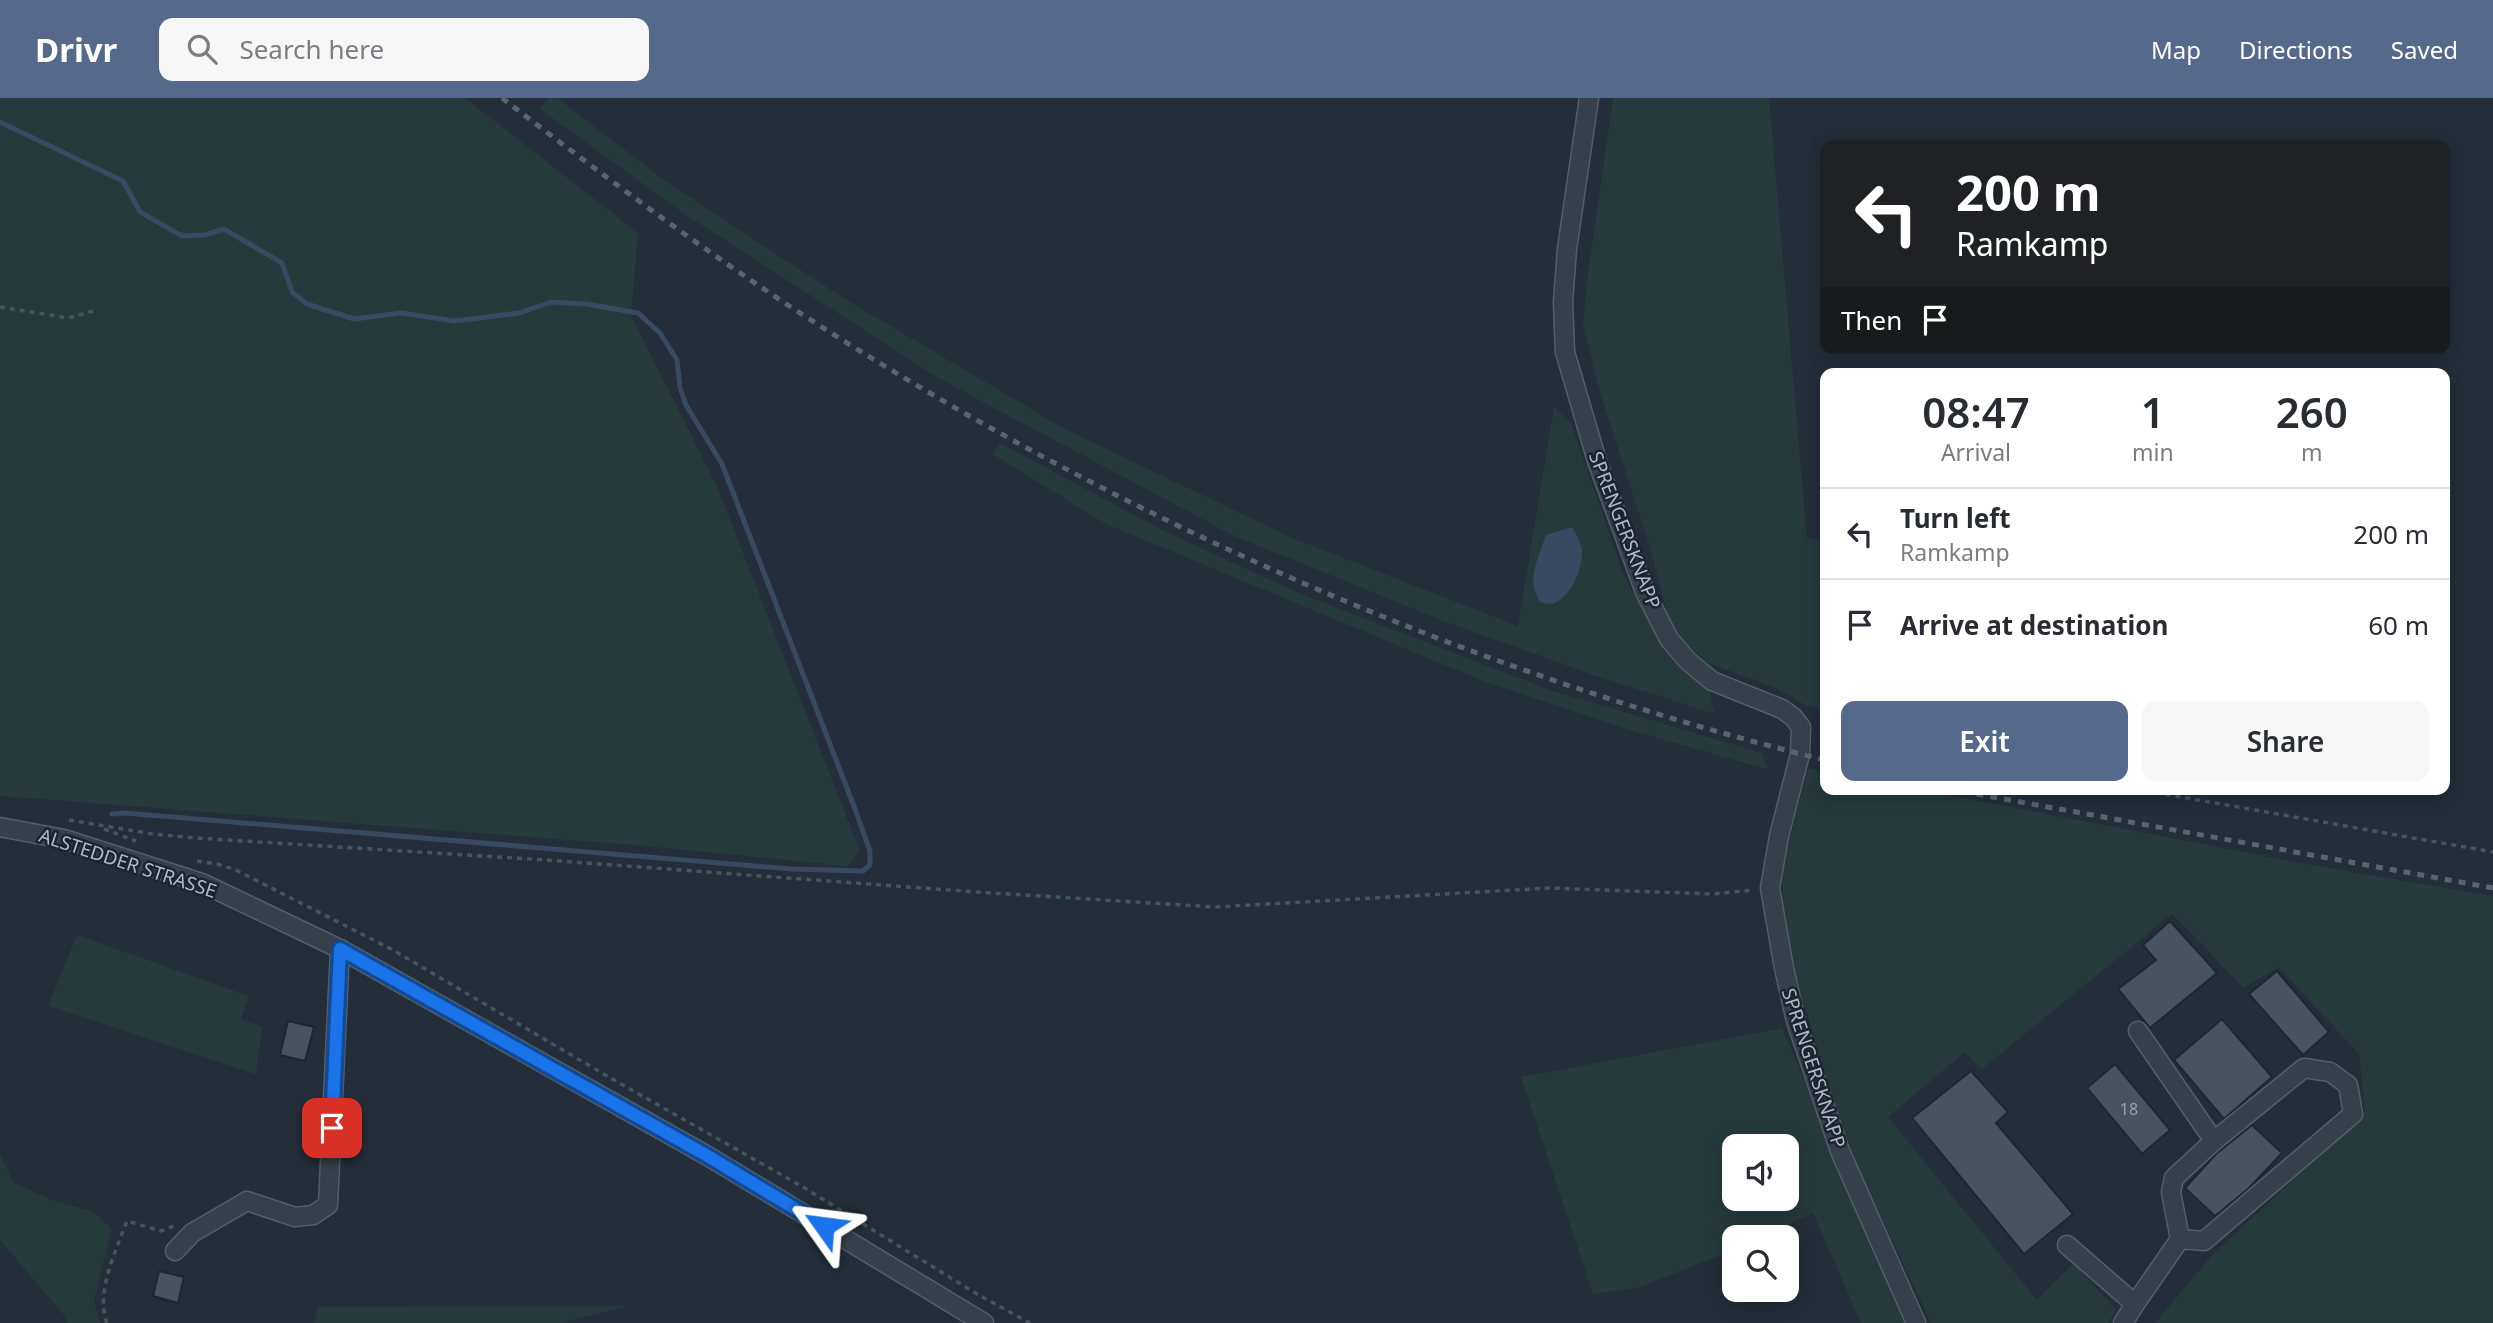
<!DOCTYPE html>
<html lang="en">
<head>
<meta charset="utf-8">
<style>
	:root { --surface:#fff; --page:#f7f7f7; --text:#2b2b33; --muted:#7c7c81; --line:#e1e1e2; --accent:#556a8a }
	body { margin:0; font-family:"Noto Sans",sans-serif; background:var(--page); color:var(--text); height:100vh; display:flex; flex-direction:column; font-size:26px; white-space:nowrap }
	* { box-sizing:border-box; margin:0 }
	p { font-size:23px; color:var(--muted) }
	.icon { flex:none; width:38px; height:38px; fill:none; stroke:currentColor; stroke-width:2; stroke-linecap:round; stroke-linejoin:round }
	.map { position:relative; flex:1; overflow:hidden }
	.details { position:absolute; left:1820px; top:270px; width:630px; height:427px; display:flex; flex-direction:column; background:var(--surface); border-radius:14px; box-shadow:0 4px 18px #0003 }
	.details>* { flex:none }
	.banner { position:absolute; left:1820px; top:42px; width:630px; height:214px; border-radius:14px; box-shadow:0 4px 18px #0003; background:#202124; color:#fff; overflow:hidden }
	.buttons { position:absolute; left:1722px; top:1036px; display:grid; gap:14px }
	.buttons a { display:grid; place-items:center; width:77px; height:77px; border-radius:14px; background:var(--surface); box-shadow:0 4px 18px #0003; font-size:35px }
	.pin { position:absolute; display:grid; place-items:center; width:60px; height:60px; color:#fff; margin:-30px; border-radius:14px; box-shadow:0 4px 10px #0006 }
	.me { position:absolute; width:77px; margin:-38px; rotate:301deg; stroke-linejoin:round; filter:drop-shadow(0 0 5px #0008) }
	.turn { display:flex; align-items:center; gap:24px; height:147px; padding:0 21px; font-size:32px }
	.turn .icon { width:91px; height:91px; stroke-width:2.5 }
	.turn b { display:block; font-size:49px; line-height:60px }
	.then { display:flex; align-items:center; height:66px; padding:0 21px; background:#0003; gap:14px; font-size:26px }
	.eta { display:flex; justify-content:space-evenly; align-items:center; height:119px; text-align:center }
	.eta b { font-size:42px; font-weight:600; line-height:49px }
	.action { display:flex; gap:14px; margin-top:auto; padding:14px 21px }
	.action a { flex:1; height:80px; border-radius:14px; background:var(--accent); color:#fff; font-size:28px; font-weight:600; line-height:80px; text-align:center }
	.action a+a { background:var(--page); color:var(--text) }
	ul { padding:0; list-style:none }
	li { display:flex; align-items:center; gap:21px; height:91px; padding:0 21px; border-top:2px solid var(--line) }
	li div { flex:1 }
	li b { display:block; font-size:26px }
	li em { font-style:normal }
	header { display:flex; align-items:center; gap:42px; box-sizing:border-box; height:98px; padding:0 35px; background:var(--accent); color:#fff }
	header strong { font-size:33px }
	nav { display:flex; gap:38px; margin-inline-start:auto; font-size:24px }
	.search { width:490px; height:63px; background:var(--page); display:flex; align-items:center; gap:18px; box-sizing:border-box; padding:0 24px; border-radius:14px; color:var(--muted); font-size:26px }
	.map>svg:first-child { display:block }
</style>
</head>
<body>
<header>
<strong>Drivr</strong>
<div class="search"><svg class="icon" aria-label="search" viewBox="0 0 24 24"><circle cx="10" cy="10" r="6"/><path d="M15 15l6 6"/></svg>Search here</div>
<nav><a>Map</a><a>Directions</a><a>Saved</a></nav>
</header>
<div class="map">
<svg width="2493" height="1225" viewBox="0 0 2493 1225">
	<rect width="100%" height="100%" fill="#232e3a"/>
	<g fill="#253a3b" fill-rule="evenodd">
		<polygon points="0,0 465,0 638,135 631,218 716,386 860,753 848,768 634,747 0,698"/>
		<polygon points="549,0 557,0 667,84 845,201 1063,330 1290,439 1518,528 1554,309 1571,325 1624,478 1660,544 1707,585 1715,616 1593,577 1446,524 1234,438 940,281 686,117 540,11"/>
		<polygon points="1613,0 1769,0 1807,440 1825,443 1825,613 1807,608 1776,590 1708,565 1682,542 1667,515 1651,453 1599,291 1583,226 1587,182"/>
		<polygon points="1000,345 1162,432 1301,496 1550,592 1762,655 1769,672 1630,632 1483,583 1106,426 992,356"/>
		<polygon points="1808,670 1825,673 1825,691 1918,691 2306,766 2493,798 2493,1225 2155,1225 2213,1156 2365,1015 2359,956 2279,869 2244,890 2172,816 1982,971 1965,954 1888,1019 2037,1202 2074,1165 2116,1212 2108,1225 1931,1225 1845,1042 1800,893 1784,814 1782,770"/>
		<polygon points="77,837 249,898 241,921 262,929 256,976 48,908"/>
		<path d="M1782,930L1909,1225H1861L1813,1115L1761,1139H1734V1152L1637,1190L1593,1196L1521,979ZM1734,1048H1787V1101H1734Z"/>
		<polygon points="0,1056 13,1084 57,1104 92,1113 112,1131 94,1203 100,1225 68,1225 63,1216 0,1142"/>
		<polygon points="628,1208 560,1225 314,1225 318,1209"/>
	</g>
	<path fill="#364a61" d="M1572,429C1577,437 1581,445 1582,455C1582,471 1570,503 1551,506C1547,506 1544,505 1540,504C1526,480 1538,462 1546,437Z"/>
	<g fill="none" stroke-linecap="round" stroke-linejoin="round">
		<polyline stroke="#364a61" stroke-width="5" points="0,24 123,83 140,114 182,138 204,137 224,131 282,165 292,194 307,206 354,221 401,215 455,223 519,215 551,204 586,206 638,215 660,235 677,262 680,290 686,307 722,366 855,711 870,753 870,767 863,773 791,771 125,715 112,716"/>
	</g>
	<g fill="#465361" stroke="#1e2731" stroke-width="2">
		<polygon points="2170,823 2217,875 2150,930 2118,891 2156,862 2143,847"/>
		<polygon points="2277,873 2329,934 2303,957 2249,896"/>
		<polygon points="2222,921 2272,979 2224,1021 2174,962"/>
		<polygon points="288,923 314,929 305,963 280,957"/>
		<polygon points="2115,966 2170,1032 2142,1056 2087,990"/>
		<polygon points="1971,973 2008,1014 1996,1025 2073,1116 2024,1156 1912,1020"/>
		<polygon points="2252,1027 2282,1055 2248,1091 2215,1118 2185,1090 2216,1056"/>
		<polygon points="159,1173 184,1179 178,1205 153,1198"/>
	</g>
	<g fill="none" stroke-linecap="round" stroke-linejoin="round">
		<defs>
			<g id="minor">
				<polyline points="1589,0 1567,151 1563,204 1565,254 1597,363 1645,494 1669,541 1688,563 1712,583 1782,611 1793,619 1801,629 1800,656 1779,738 1770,790 1784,870 1796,923 1840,1053 1916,1225"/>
				<polyline points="0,729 64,741 202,785 340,851 706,1057 984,1225"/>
				<polyline points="2180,1141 2171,1094 2174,1080 2214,1043"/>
				<polyline points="2067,1147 2135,1206 2123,1225"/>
				<polyline points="175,1153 192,1135 247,1103 295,1119 313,1117 328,1107 340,851"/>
				<polyline points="2135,1206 2180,1141 2204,1143 2353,1016 2348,987 2330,974 2304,970 2214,1043 2138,933"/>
			</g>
		</defs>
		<use href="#minor" stroke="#545d68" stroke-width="21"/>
		<g stroke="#425758" stroke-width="3.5" stroke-dasharray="5 5" stroke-linecap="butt">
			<polyline points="0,209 68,220 93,213"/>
			<polyline points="2136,691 2493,754"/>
			<polyline points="69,722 153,736 195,740 546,762 976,794 1215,809 1550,790 1712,796 1754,792"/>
			<polyline points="104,731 136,743"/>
			<polyline points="197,763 217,766 236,772 393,852 607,978 803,1089 977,1196 1030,1225"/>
			<path d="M107,1225C95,1196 116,1152 127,1123L161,1133L174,1128"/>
		</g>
		<use href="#minor" stroke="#36404b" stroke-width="18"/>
		<g stroke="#586471" stroke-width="5" stroke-dasharray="7 7" stroke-linecap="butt">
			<path d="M502,0C613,85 725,169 844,243C1146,432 1479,577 1825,662"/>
			<polyline points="1949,691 2493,790"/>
		</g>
	</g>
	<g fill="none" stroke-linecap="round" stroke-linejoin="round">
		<defs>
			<polyline id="route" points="332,1030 340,851 706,1057 824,1128"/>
		</defs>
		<use href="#route" stroke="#114b97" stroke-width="18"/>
		<use href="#route" stroke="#1a73e8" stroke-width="12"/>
	</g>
	<g text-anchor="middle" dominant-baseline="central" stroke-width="5" stroke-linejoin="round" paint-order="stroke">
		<g font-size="16" fill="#96a0ad">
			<text x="2129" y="1011">18</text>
		</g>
		<g font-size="19" fill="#b1bac6" stroke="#1c252f">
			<text transform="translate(1625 432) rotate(69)">SPRENGERSKNAPP</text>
			<text transform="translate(128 765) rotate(18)">ALSTEDDER STRASSE</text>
			<text transform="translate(1814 970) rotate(72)">SPRENGERSKNAPP</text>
		</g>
	</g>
</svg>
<div class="buttons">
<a><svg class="icon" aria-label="sound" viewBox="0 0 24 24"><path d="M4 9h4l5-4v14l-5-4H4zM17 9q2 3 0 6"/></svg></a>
<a><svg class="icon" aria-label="search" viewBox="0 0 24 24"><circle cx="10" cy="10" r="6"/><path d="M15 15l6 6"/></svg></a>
</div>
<div class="pin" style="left:332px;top:1030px;background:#d93025"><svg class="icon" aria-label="arrive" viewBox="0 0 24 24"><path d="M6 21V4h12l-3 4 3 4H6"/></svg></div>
<svg class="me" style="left:824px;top:1128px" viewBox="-20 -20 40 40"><path d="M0-17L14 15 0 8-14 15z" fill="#1a73e8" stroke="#fff" stroke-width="4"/></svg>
<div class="banner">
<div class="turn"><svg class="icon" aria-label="left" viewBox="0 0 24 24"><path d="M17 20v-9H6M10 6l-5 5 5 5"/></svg><div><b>200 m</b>Ramkamp</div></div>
<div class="then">Then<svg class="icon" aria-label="arrive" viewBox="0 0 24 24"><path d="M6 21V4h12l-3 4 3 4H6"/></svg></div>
</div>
<section class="details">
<div class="eta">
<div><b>08:47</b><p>Arrival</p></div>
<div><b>1</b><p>min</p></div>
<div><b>260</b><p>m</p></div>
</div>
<ul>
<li><svg class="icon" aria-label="left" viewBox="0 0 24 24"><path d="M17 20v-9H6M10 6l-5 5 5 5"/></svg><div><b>Turn left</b><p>Ramkamp</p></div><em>200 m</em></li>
<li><svg class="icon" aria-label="arrive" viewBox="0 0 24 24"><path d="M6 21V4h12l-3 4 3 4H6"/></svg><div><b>Arrive at destination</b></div><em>60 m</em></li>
</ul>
<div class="action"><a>Exit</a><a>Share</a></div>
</section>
</div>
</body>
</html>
